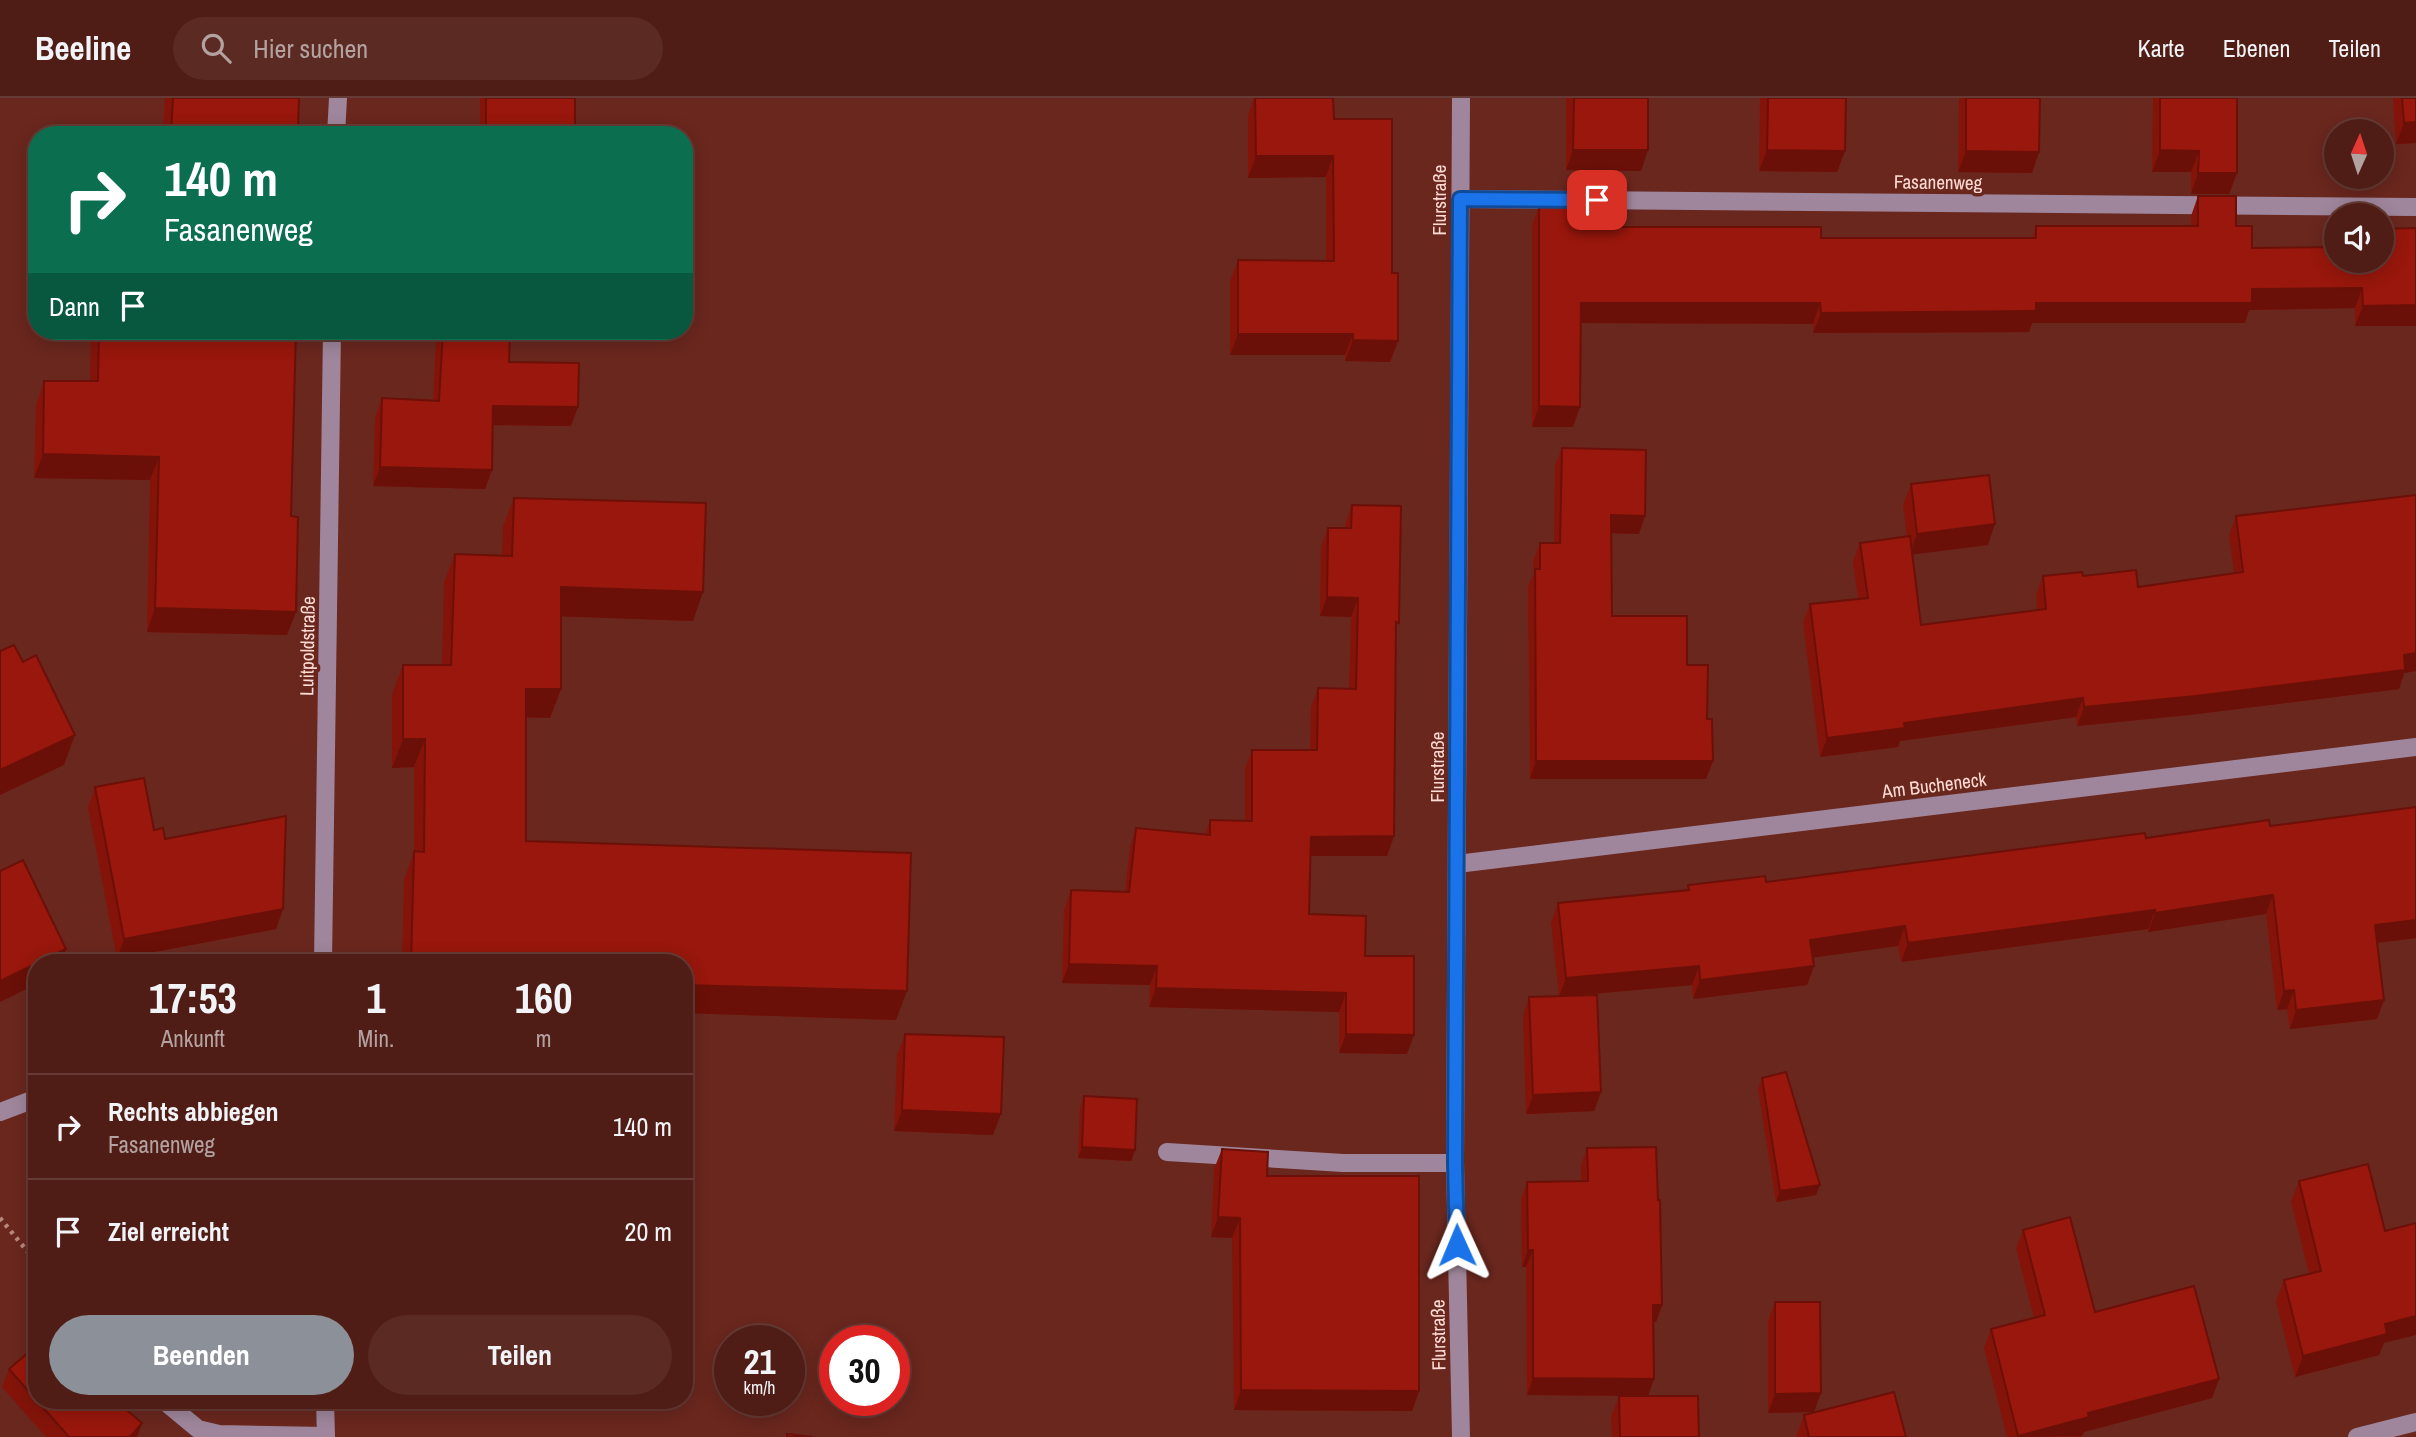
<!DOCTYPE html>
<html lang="de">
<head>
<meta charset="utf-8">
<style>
	:root { --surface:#501d16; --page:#5a2a23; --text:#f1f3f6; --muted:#b4a2a1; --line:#673b35; --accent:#8c9099 }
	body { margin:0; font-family:"Archivo Narrow",sans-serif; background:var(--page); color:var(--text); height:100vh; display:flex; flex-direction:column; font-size:26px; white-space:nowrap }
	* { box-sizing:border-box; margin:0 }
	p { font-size:23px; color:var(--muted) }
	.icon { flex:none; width:38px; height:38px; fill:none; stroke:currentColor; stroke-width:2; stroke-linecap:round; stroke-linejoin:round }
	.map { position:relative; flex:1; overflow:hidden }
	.sheet { position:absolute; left:28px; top:856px; width:665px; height:455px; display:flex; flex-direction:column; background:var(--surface); border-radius:28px; box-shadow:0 4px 18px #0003,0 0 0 2px var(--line) }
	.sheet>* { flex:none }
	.top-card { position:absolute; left:28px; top:28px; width:665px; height:214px; border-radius:28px; box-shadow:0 4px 18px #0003,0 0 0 2px var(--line); background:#0b6e4f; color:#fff; overflow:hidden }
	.needle { width:46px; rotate:3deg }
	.tools { position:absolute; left:2324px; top:21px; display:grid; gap:14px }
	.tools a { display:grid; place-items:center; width:70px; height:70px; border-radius:50%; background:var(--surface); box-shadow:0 4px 18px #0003,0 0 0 2px var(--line); font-size:35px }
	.speed { position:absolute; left:714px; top:1227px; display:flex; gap:14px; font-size:35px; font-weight:700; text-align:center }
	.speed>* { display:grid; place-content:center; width:91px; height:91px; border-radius:50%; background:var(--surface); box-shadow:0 4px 18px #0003,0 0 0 2px var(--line); line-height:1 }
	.speed small { font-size:18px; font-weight:400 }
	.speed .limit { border:10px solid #d22; background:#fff; color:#111 }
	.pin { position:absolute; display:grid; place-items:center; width:60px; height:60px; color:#fff; margin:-30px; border-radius:14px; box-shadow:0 4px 10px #0006 }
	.me { position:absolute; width:77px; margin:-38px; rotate:359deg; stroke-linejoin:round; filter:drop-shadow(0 0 5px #0008) }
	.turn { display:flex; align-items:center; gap:24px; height:147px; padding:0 21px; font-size:32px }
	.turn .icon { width:91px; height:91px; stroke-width:2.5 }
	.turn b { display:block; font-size:49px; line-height:60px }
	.then { display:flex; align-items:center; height:66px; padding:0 21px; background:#0003; gap:14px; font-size:26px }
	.eta { display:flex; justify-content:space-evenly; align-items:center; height:119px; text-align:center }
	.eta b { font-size:42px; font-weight:800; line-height:49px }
	.cta { display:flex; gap:14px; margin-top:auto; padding:14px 21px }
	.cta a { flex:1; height:80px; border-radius:42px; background:var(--accent); color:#fff; font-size:28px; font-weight:800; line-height:80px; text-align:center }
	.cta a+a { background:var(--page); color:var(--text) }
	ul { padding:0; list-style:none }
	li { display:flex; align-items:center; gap:21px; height:105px; padding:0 21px; border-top:2px solid var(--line) }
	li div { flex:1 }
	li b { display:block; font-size:26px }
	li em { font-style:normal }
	header { display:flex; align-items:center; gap:42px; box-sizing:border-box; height:98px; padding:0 35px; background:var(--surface); border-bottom:2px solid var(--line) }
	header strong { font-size:33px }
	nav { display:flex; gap:38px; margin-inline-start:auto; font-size:24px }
	.search { width:490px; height:63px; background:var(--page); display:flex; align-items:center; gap:18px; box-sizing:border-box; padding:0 24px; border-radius:38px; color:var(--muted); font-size:26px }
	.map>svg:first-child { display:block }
</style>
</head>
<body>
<header>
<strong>Beeline</strong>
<div class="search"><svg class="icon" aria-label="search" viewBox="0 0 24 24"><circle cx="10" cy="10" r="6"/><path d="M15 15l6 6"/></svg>Hier suchen</div>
<nav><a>Karte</a><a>Ebenen</a><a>Teilen</a></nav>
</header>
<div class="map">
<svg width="2416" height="1339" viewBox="0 0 2416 1339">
	<rect width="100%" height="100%" fill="#6a271e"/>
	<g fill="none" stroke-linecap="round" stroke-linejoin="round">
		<polyline stroke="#b8877f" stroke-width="4.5" stroke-dasharray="3.5 5" stroke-linecap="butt" points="0,1120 37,1165"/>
		<g stroke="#9f869c" stroke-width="18">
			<polyline points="336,37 338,0"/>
			<polyline points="1460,101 2416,109"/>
			<polyline points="1457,766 2416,649"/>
			<polyline points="323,864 332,233"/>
			<polyline points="0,1014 37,1000"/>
			<polyline points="1167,1054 1343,1065 1455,1065"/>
			<polyline points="163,1302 198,1331 219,1336 326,1338"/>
			<polyline points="325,1302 326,1339"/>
			<polyline points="1461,1339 1455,1065 1461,0"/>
			<polyline points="2357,1339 2416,1324"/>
		</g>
	</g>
	<g fill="#84140a">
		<polygon points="165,0 299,0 298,29 295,37 163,37"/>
		<polygon points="480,0 575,0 575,32 573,37 480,37"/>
		<polygon points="1254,0 1333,0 1334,21 1392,175 1398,243 1390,264 1345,263 1345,257 1230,257 1230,183 1238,162 1326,162 1326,79 1248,80 1248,18"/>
		<polygon points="1566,0 1648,0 1641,73 1566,72"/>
		<polygon points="1760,0 1846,0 1845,53 1837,74 1759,73"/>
		<polygon points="1959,0 2040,0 2039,54 2032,75 1958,74"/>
		<polygon points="2153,0 2237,0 2237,75 2229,96 2191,96 2191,74 2152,74"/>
		<polygon points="2393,0 2416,0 2416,45 2396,46"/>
		<polygon points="2198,98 2236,128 2252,150 2336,163 2416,130 2416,228 2355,228 2355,210 2249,212 2245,225 2032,225 2029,234 1813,235 1813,226 1580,225 1573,329 1532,329 1532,128 1539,107 1581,129 1821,140 2032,140 2036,128 2191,128 2191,118"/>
		<polygon points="91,233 296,233 287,537 147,534 150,382 34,380 36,307 44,283 90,283"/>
		<polygon points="407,233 510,233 509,264 571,328 493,327 492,372 485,391 373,388 375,320 382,300 433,302 436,244 407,243"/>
		<polygon points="1562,350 1639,436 1611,435 1612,518 1687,567 1707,621 1713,663 1706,681 1530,681 1528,489 1534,475 1533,463 1540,445 1554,445 1555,368"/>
		<polygon points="1911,386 1988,447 1912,456 1921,527 2037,513 2036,497 2043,478 2083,478 2138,489 2234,475 2229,437 2236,418 2416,397 2416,573 2404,575 2399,591 2189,617 2077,628 2076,619 1900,643 1898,649 1820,659 1803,525 1810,506 1858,501 1853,464 1860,445 1907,439 1903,407"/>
		<polygon points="514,400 693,523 561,518 561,591 550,620 526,619 526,743 896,922 684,915 684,864 402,864 404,782 414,754 414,669 392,670 392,596 403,567 442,567 444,484 455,456 502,457 503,428"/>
		<polygon points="1352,407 1396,532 1394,738 1387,758 1311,758 1309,816 1365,858 1407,956 1339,955 1339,914 1149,909 1150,887 1062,885 1064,812 1071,792 1125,794 1130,749 1136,730 1205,736 1210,722 1245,723 1245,671 1252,652 1310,652 1311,609 1318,590 1349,591 1351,519 1320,518 1321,449 1328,430 1345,430 1345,426"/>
		<polygon points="95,689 165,741 283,811 276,831 117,861 88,710"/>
		<polygon points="2416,709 2416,840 2377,845 2384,902 2377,921 2290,931 2287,911 2277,912 2266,816 2148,834 2148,831 1901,864 1898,848 1812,859 1814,868 1807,887 1693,901 1692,887 1577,897 1601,994 1594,1013 1526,1016 1523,918 1529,899 1559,898 1551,825 1558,805 1687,792 1688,787 1766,784 2146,740 2270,728"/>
		<polygon points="905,936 993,1037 894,1033 897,957"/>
		<polygon points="1762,980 1820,1087 1816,1097 1776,1104 1758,991"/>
		<polygon points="1084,998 1135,1052 1131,1063 1078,1060 1080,1009"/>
		<polygon points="1587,1050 1662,1207 1656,1224 1654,1224 1648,1298 1699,1339 1612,1339 1611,1319 1619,1298 1642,1298 1527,1297 1526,1169 1522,1169 1521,1101 1527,1084 1581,1083 1581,1067"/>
		<polygon points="1222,1051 1267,1078 1419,1293 1412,1313 1234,1312 1232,1140 1211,1139 1214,1071"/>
		<polygon points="2299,1083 2385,1133 2384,1245 2379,1257 2295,1279 2276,1203 2284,1182 2309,1176 2291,1104"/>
		<polygon points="2023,1132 2095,1214 2219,1281 2212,1300 2084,1334 2082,1338 2080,1339 2007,1339 1984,1250 1991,1231 2034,1220 2016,1151"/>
		<polygon points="1775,1204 1814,1314 1768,1315 1768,1223"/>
		<polygon points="9,1271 142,1325 137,1339 46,1339 2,1289"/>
		<polygon points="1804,1317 1906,1339 1796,1339"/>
	</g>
	<g fill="#6b1008">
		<polygon points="2416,24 2416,45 2396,46 2404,25"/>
		<polygon points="273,28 298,29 295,37 270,37"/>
		<polygon points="486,31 575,32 573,37 484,37"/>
		<polygon points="1573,52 1648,52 1641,73 1566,72"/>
		<polygon points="1767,52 1845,53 1837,74 1759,73"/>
		<polygon points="2160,52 2199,53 2191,74 2152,74"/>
		<polygon points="1966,53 2039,54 2032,75 1958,74"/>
		<polygon points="1256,58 1333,58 1326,79 1248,80"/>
		<polygon points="2198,75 2237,75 2229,96 2191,96"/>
		<polygon points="2362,190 2355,210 2249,212 2245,225 2032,225 2029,234 1813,235 1821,215 2036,205 2252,191"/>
		<polygon points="1581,205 1820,205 1813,226 1573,225"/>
		<polygon points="2416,207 2416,228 2355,228 2363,208"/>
		<polygon points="410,233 440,233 436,244 407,243"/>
		<polygon points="1238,236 1353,236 1345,257 1230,257"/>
		<polygon points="1353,242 1398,243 1390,264 1345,263"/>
		<polygon points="493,308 578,309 571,328 486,327"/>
		<polygon points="1539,308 1580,309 1573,329 1532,329"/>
		<polygon points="43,356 159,359 150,382 34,380"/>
		<polygon points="380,369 492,372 485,391 373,388"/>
		<polygon points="1611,417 1645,418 1639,436 1604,435"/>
		<polygon points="1995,426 1988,447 1909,457 1917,436"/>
		<polygon points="561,489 703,494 693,523 551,518"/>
		<polygon points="1327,499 1358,500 1351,519 1320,518"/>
		<polygon points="155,510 296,514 287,537 147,534"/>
		<polygon points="2416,555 2416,573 2404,575 2399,591 2189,617 2077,628 2084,609"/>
		<polygon points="526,591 561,591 550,620 516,619"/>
		<polygon points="2083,600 2076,619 1900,643 1898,649 1820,659 1827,640 1904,625"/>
		<polygon points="75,637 64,667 0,697 0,672"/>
		<polygon points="403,641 425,641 414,669 392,670"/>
		<polygon points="1536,663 1713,663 1706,681 1530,681"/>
		<polygon points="1394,738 1387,758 1304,758 1311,739"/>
		<polygon points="2273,797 2266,816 2148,834 2155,815"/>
		<polygon points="283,811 276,831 117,861 124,841"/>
		<polygon points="2155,812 2148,831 1901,864 1908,845"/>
		<polygon points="2416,822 2416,840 2368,846 2375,827"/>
		<polygon points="1905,828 1898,848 1803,861 1810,842"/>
		<polygon points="66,851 61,864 38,864"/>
		<polygon points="37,865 37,886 0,904 0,883"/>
		<polygon points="1069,866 1157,868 1150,887 1062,885"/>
		<polygon points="1699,868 1692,887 1559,899 1566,880"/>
		<polygon points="1814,868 1807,887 1693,901 1700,882"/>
		<polygon points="684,887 907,893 896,922 684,915"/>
		<polygon points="1156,890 1346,895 1339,914 1149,909"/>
		<polygon points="2294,892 2287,911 2277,912 2284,893"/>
		<polygon points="2384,902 2377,921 2290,931 2296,912"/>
		<polygon points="1346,936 1414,937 1407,956 1339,955"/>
		<polygon points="1601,994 1594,1013 1526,1016 1533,997"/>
		<polygon points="902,1012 1001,1016 993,1037 894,1033"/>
		<polygon points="1082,1049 1135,1052 1131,1063 1078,1060"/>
		<polygon points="1820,1087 1816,1097 1776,1104 1780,1093"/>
		<polygon points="1218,1119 1240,1120 1232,1140 1211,1139"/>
		<polygon points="1528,1152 1533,1152 1526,1169 1522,1169"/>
		<polygon points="1653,1207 1662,1207 1656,1224 1647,1224"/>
		<polygon points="2416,1218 2416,1237 2384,1245 2379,1257 2295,1279 2303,1258 2385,1226"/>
		<polygon points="1533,1280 1654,1281 1648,1298 1527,1297"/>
		<polygon points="2219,1281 2212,1300 2084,1334 2082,1338 2018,1339 2088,1315"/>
		<polygon points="1241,1292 1419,1293 1412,1313 1234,1312"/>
		<polygon points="1821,1295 1814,1314 1768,1315 1775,1296"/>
		<polygon points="142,1325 137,1339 130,1339"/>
	</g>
	<g fill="#99170c" stroke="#6b1008" stroke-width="2">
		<polygon points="173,0 299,0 298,29 273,28 273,37 171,37"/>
		<polygon points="486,0 575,0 575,32 486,31"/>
		<polygon points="1255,0 1333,0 1334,21 1392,21 1392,175 1398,175 1398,243 1353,242 1353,236 1238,236 1238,162 1334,163 1333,58 1256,58"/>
		<polygon points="1574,0 1648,0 1648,52 1573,52"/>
		<polygon points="1768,0 1846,0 1845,53 1767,52"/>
		<polygon points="1966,0 2040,0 2039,54 1966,53"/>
		<polygon points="2160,0 2237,0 2237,75 2198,75 2199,53 2160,52"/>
		<polygon points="2402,0 2416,0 2416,24 2404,25"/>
		<polygon points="2198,98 2236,98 2236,128 2252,128 2252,150 2336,149 2336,163 2382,163 2382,131 2416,130 2416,207 2363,208 2362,190 2252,191 2252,205 2036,205 2036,213 1821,215 1820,205 1581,205 1580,309 1539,308 1539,107 1581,108 1581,129 1821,129 1821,140 2036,140 2036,128 2198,128"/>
		<polygon points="99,233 296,233 291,418 298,419 296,514 155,510 159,359 43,356 44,283 98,283"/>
		<polygon points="443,233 510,233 509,264 579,265 578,309 493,308 492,372 380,369 382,300 439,303"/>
		<polygon points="1562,350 1646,352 1645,418 1611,417 1612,518 1687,518 1687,567 1708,567 1707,621 1712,621 1713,663 1536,663 1535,471 1540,471 1540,445 1560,445"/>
		<polygon points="1989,377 1995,426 1917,436 1911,386"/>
		<polygon points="2416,397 2416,555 2404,557 2405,572 2196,598 2084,609 2083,600 1904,625 1905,630 1827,640 1810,506 1868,500 1860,445 1910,438 1921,527 2046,511 2043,478 2082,474 2083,478 2136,472 2138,489 2243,474 2236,418"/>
		<polygon points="514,400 706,405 703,494 561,489 561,591 526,591 526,743 911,755 907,893 684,887 684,864 411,864 414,753 424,754 425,641 403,641 403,567 451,567 455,456 512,458"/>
		<polygon points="1352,407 1401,408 1399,525 1396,524 1394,738 1311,739 1309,816 1366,818 1365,858 1414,858 1414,937 1346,936 1346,895 1156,890 1157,868 1069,866 1071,792 1129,794 1136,730 1210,737 1210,722 1252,723 1252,652 1317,652 1318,590 1356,591 1358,500 1327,499 1328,430 1351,430"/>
		<polygon points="14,547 23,564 36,557 75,637 0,672 0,553"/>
		<polygon points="144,680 154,732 163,730 165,741 286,718 283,811 124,841 95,689"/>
		<polygon points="2416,709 2416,822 2375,827 2384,902 2296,912 2294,892 2284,893 2273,797 2155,815 2155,812 1908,845 1905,828 1810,842 1814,868 1700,882 1699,868 1566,880 1558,805 1689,792 1688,787 1765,778 1766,784 2145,735 2146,740 2269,722 2270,728"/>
		<polygon points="23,762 66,851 0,883 0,773"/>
		<polygon points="1597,897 1601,994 1533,997 1529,899"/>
		<polygon points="905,936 1004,939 1001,1016 902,1012"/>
		<polygon points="1786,974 1820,1087 1780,1093 1762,980"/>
		<polygon points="1084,998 1137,1001 1135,1052 1082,1049"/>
		<polygon points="1656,1049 1658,1102 1660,1102 1662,1207 1653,1207 1654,1281 1533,1280 1533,1152 1528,1152 1527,1084 1588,1083 1587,1050"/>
		<polygon points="1222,1051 1268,1054 1267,1078 1419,1078 1419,1293 1241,1292 1240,1120 1218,1119"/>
		<polygon points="2368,1066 2385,1133 2416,1125 2416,1218 2385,1226 2387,1236 2303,1258 2284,1182 2321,1173 2299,1083"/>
		<polygon points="2070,1119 2095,1214 2194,1188 2219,1281 2088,1315 2089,1319 2018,1338 1991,1231 2045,1217 2023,1132"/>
		<polygon points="1775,1204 1820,1204 1821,1295 1775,1296"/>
		<polygon points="37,1247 37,1302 115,1302 142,1325 130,1339 69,1339 9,1271"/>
		<polygon points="1894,1294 1906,1339 1809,1339 1804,1317"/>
		<polygon points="1619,1298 1698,1298 1699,1339 1620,1339"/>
		<polygon points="787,1336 813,1339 787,1339"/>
	</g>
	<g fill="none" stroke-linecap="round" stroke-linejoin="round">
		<defs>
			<polyline id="route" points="1457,1147 1455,1065 1460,101 1597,102"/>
		</defs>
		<use href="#route" stroke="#114b97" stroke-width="18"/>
		<use href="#route" stroke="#1a73e8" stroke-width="12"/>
	</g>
	<g text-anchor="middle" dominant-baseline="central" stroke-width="7" stroke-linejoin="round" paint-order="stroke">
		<g font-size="19" fill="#fedcd5" stroke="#6a271e">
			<text transform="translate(1938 84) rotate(1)">Fasanenweg</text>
			<text transform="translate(1439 102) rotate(-90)">Flurstraße</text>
			<text transform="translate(307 548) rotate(-89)">Luitpoldstraße</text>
			<text transform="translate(1437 669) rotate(-90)">Flurstraße</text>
			<text transform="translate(1934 687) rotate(-7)">Am Bucheneck</text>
			<text transform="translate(1438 1237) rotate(-91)">Flurstraße</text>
		</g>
	</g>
</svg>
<div class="tools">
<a><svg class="needle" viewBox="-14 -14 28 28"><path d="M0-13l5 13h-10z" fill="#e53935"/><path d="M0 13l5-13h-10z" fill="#b4a2a1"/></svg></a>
<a><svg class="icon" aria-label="sound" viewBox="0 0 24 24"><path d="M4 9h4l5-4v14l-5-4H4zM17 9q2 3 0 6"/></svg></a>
</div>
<div class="speed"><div>21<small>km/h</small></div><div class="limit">30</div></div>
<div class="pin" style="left:1597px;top:102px;background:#d93025"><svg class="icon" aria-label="arrive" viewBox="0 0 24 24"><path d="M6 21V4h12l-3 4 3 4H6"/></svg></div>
<svg class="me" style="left:1457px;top:1147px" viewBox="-20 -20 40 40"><path d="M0-17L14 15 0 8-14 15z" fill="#1a73e8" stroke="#fff" stroke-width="4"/></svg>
<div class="top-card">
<div class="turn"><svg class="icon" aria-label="right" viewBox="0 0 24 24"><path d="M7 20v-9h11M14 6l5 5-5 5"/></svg><div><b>140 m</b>Fasanenweg</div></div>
<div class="then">Dann<svg class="icon" aria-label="arrive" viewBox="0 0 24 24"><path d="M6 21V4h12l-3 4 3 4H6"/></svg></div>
</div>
<section class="sheet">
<div class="eta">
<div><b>17:53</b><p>Ankunft</p></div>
<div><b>1</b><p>Min.</p></div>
<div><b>160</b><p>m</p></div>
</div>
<ul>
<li><svg class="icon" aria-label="right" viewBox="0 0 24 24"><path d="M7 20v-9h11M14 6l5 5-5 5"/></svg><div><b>Rechts abbiegen</b><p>Fasanenweg</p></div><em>140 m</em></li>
<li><svg class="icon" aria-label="arrive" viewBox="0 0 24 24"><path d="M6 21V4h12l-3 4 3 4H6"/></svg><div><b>Ziel erreicht</b></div><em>20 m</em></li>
</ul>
<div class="cta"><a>Beenden</a><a>Teilen</a></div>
</section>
</div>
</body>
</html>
